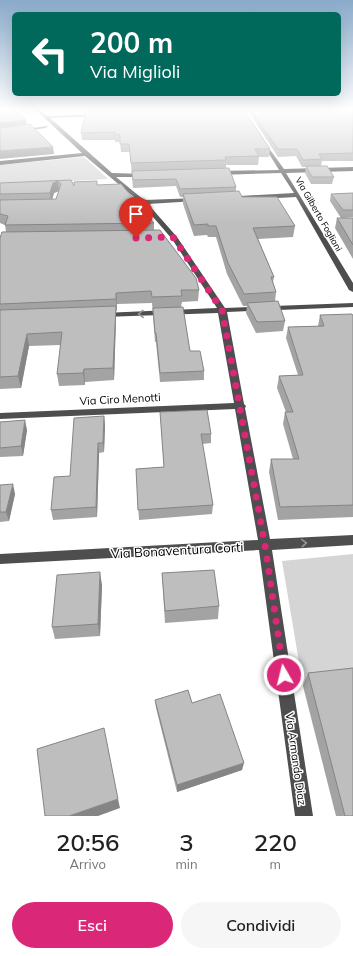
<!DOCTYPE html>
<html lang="it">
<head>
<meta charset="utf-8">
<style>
	:root { --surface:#fff; --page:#f6f6f6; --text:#222; --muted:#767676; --accent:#db2777 }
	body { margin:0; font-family:Mulish,sans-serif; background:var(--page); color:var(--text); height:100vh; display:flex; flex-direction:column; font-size:15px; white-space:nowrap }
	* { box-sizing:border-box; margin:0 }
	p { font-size:13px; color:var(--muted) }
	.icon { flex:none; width:22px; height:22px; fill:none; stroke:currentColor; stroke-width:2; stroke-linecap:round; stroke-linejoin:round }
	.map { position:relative; height:816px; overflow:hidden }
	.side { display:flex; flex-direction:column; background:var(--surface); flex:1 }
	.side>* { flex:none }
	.hud { position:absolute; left:12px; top:12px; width:329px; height:84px; border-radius:6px; box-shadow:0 4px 16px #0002; background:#00695c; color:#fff; overflow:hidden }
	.pin { position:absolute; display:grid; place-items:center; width:34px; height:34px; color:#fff; margin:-41px -17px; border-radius:50% 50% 50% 0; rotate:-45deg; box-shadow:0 0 4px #0007 }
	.pin .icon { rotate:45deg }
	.me { position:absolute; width:44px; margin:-22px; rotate:352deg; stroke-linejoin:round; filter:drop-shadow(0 0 3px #0008) }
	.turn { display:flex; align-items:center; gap:14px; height:84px; padding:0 12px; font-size:18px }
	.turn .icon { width:52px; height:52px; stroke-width:2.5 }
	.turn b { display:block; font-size:28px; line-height:34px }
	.eta { display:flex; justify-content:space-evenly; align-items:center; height:68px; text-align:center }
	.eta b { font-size:24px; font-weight:600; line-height:28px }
	.cta { display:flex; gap:8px; margin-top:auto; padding:8px 12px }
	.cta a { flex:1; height:46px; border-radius:24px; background:var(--accent); color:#fff; font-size:16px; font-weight:600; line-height:46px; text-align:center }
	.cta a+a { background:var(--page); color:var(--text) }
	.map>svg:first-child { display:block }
</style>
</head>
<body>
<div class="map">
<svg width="353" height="816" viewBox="0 0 353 816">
	<rect width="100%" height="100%" fill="#fff"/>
	<g fill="#d5d5d5">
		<polygon points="84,157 108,179 0,185 0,165"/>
		<polygon points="353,554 353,681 303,686 282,561"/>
	</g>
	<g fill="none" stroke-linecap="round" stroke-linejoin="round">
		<g fill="#4e4e4e" fill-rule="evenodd">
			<polygon points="35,109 39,109 47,116 101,114 99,116 50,118 112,173 147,174 148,175 145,177 116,177 144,200 198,198 199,199 196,201 148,204 177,237 225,308 353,303 353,307 227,312 244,404 246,406 245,408 270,539 353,535 353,545 272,550 313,816 295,816 259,550 0,564 0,554 258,540 235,409 0,419 0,413 234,403 218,313 103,317 99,315 103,313 217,308 172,239 141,203 85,156 0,165 0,161 82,153"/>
			<polygon points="48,126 46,128 0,134 0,132"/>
			<polygon points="263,140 284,169 353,167 353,171 286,173 353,283 353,292 349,290 296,197 240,200 237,198 240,196 294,193 281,173 217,175 214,173 217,171 279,170 261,141"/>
		</g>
	</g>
	<g fill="#a3a3a3" fill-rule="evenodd">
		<polygon points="88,109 243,109 270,149 269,157 259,157 258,165 226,165 226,168 236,187 236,191 242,197 295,226 293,237 258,239 274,277 273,282 276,292 275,302 285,321 283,331 256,333 246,313 247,306 243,306 227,274 216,237 208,237 207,235 194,236 183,204 183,197 180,197 176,186 133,188 130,152 121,152 120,142 115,142 115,140 82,140 81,133 88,111"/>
		<polygon points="245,109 353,109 353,161 322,161 321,166 334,177 332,184 311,184 305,173 306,167 302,167 296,156 278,157 250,114 250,109"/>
		<path d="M71,180L74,186L97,185L154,223V230L199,290L198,301L182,302L181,307L190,351L204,371V380L160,382L156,342H155L152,303L117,304V311H116V318L114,380L85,382V385L59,386L57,374L61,345L29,346L21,388L0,389V238L6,232L5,225L0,223V183ZM59,191L56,199H52L54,193Z"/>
		<polygon points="353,193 353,217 341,218 330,201 331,194"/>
		<polygon points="337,218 353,218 353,259 335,228"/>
		<polygon points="320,315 353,316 353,517 278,520 269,472 271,459 293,459 283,424 285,412 286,412 277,388 279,376 298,375 286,338 288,327 318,326"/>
		<polygon points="160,412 211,434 211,443 202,444 213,505 212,514 139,520 136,469 164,467"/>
		<polygon points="104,416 105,426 104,452 99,453 97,517 53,520 51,510"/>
		<polygon points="0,422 27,430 23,456 0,457"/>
		<polygon points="0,485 15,494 9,521 0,522"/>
		<polygon points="162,573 219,606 218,619 165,623"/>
		<polygon points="102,585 100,636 55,639 52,627"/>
		<polygon points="308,673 353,816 336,816 303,686"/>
		<polygon points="155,700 242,770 177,792 156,708"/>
	</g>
	<g fill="#858585">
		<polygon points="26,120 27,127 0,130 0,123"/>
		<polygon points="53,147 54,154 0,159 0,151"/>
		<polygon points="58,181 59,191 54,193 51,203 50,193 53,183"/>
		<polygon points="116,293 117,304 117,311 116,299"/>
		<polygon points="116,306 116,318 114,380 113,368"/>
		<polygon points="27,334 29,346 21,388 18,376"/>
		<polygon points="84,369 85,382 85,385 83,373"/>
		<polygon points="104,416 105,426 104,452 103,443"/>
		<polygon points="25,420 27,430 23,456 21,446"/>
		<polygon points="98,443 99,453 97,517 96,507"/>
		<polygon points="13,484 15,494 9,521 6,512"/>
		<polygon points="100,572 102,585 100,636 98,624"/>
		<polygon points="244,763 242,770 177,792 177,785"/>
		<polygon points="118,799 120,808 98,816 69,816"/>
	</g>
	<g fill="#bebebe" stroke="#858585">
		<polygon points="0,109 17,109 19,110 16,110 26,120 0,123"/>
		<polygon points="200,109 243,109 270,149 255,149 259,156 225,157 226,160 131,163 129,144 120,144 120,134 115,135 115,132 81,133 86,111"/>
		<polygon points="250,109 353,109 353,153 319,154 322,159 303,160 297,149 278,149"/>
		<polygon points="30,124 53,147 0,151 0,128"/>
		<polygon points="306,166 327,166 334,177 312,177"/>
		<polygon points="229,168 236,187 180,189 176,179 133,180 132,171"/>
		<polygon points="71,180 74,186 74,182 97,181 97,185 121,184 154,223 5,225 8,216 0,214 0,200 56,199 61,184 58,181 53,183 50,193 0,194 0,183"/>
		<polygon points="239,191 242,197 277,197 295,226 253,228 274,277 271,277 276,292 244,294 228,263 216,226 208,226 208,224 194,225 183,194"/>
		<polygon points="353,193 353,210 343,210 331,194"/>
		<polygon points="337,218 353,218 353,245"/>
		<polygon points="160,230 196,278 199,290 181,290 182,296 152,297 151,291 116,293 116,299 0,304 0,238 2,232"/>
		<polygon points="278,301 285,321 257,322 247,303"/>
		<polygon points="116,306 113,368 84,369 83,373 57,374 62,332 27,334 18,376 0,377 0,310"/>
		<polygon points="183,307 190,351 200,351 204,371 160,373 156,333 155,333 153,308"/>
		<polygon points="352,314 353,316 353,505 280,507 271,459 299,459 285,412 293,412 279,376 303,375 288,327 324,326 320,315"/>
		<polygon points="207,410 211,434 201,434 213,505 138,510 136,469 164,467 160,412"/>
		<polygon points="104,416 103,443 98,443 96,507 51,510 54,477 70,476 74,418"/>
		<polygon points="25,420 21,446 0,448 0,422"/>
		<polygon points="13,484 6,512 0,512 0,485"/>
		<polygon points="214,570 219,606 165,611 162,573"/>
		<polygon points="100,572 98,624 52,627 57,575"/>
		<polygon points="353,668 353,816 345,816 308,673"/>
		<polygon points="188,690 192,703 220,694 244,763 177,785 155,700"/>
		<polygon points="104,728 118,799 69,816 45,816 37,749"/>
	</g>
	<defs><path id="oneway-chevron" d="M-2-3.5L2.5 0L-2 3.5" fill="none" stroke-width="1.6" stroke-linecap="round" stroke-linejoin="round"/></defs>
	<g stroke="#959595">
		<use href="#oneway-chevron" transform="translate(141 314) rotate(178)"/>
		<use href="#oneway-chevron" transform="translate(304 543) rotate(-4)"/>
	</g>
	<linearGradient id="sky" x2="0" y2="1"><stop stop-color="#89aaca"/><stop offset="0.49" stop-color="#fff"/><stop offset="1" stop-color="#fff" stop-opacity="0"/></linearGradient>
	<rect width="353" height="223" fill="url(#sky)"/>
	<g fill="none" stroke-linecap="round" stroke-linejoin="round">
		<polyline stroke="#db2777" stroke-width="7" stroke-dasharray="0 12.6" points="136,238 173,237 222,310 265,545 284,675"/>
	</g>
	<g text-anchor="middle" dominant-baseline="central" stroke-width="3" stroke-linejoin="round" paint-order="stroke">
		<g font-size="9" fill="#000" stroke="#fff">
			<text transform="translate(319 214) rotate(60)">Via Gilberto Fogliani</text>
		</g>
		<g font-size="11" fill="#000" stroke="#fff">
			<text transform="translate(120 399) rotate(-3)">Via Ciro Menotti</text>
			<text transform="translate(296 759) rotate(82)">Via Armando Diaz</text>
		</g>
		<g font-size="13" fill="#000" stroke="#fff">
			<text transform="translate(177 550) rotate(-3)">Via Bonaventura Corti</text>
		</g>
	</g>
</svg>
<div class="pin" style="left:136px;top:238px;background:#d93025"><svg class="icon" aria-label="arrive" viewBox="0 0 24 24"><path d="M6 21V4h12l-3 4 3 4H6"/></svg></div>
<svg class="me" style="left:284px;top:675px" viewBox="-20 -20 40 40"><circle r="17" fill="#db2777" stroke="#fff" stroke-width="3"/><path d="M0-11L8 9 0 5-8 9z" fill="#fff"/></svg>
<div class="hud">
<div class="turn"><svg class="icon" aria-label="left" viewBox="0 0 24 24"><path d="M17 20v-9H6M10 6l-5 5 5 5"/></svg><div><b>200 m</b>Via Miglioli</div></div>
</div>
</div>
<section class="side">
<div class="eta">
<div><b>20:56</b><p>Arrivo</p></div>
<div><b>3</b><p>min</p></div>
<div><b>220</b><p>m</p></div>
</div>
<div class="cta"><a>Esci</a><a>Condividi</a></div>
</section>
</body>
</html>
